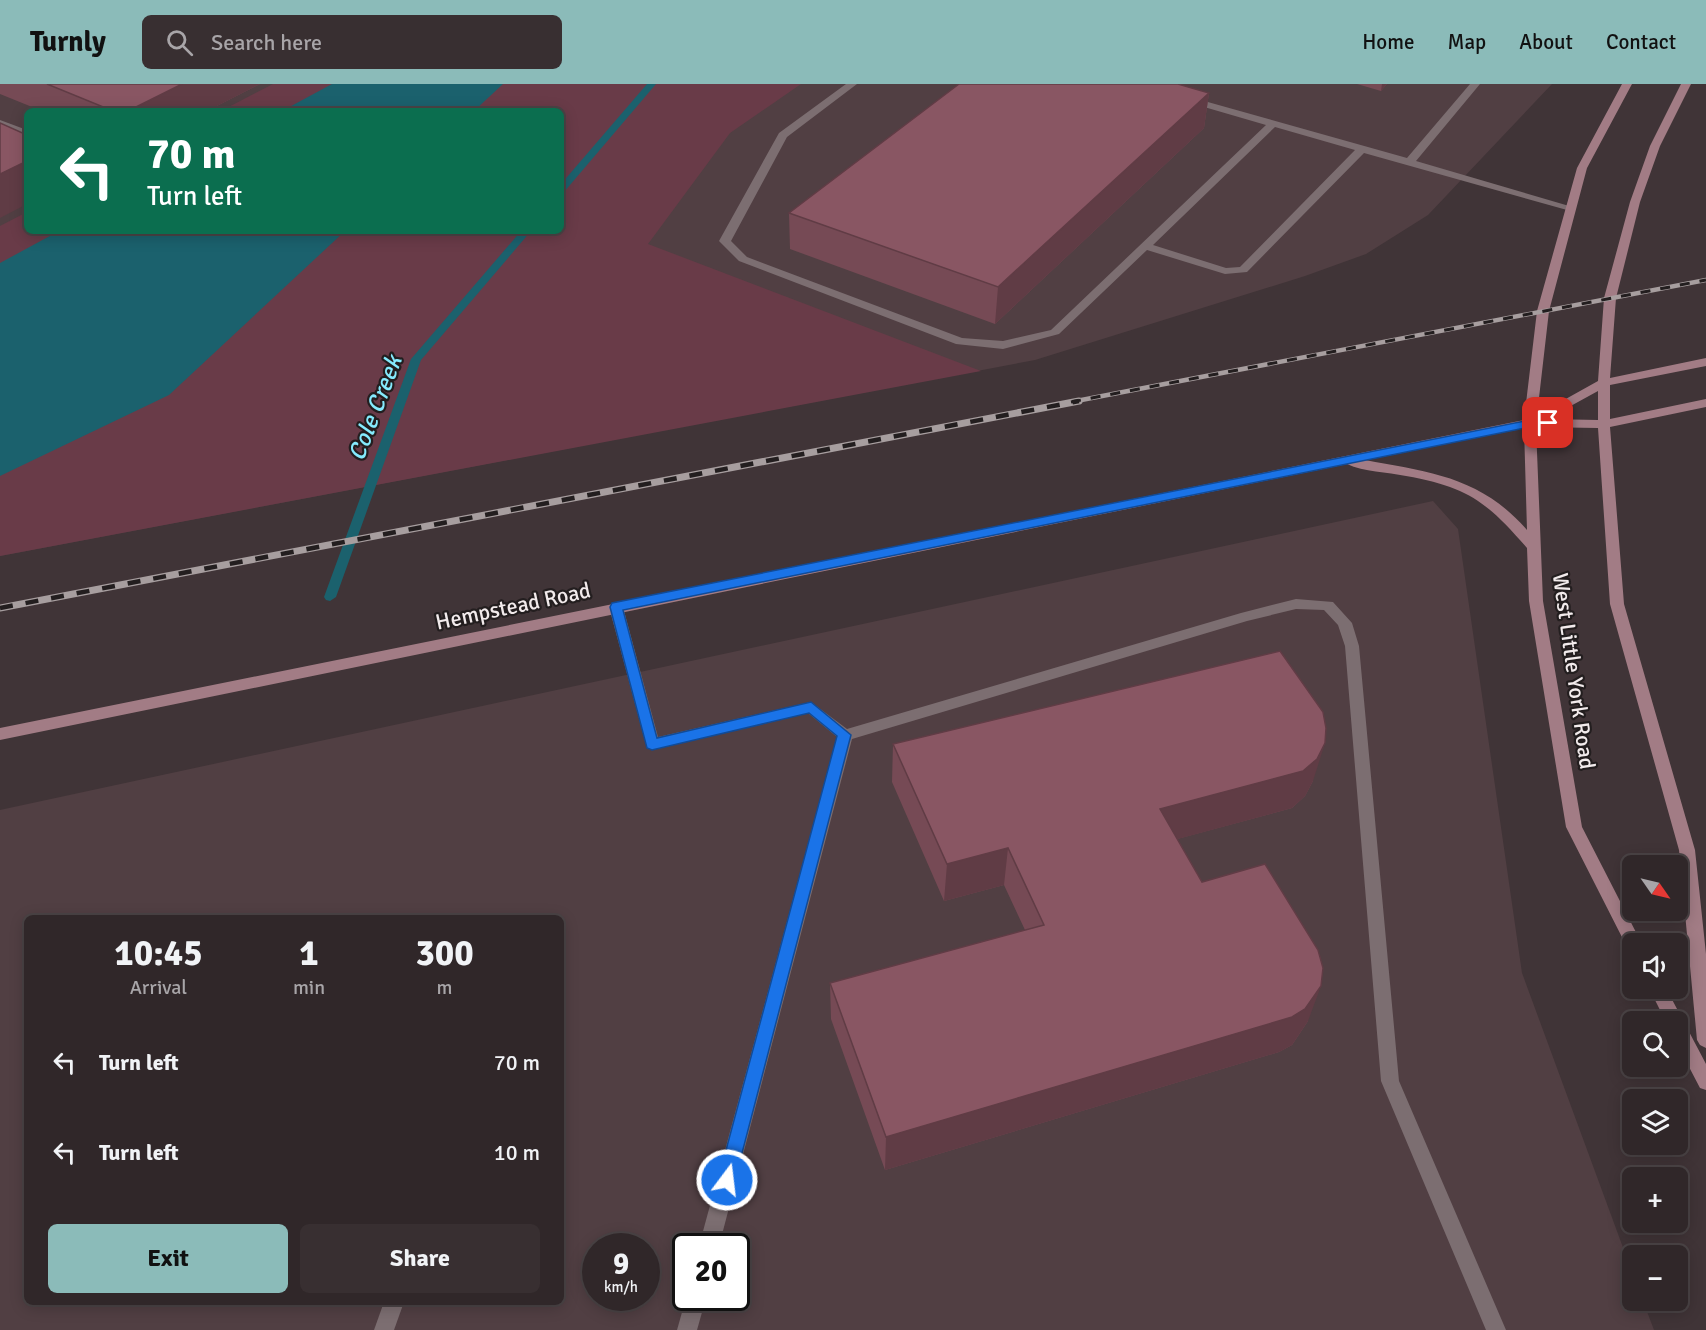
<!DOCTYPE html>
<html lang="en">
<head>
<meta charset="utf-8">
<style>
	:root { --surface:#302729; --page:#382f31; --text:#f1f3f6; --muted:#a8a5a8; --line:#4b4446; --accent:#8bbbb9 }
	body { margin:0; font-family:Signika,sans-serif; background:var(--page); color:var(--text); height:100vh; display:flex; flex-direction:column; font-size:22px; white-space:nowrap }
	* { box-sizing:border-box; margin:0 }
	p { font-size:20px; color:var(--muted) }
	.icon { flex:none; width:33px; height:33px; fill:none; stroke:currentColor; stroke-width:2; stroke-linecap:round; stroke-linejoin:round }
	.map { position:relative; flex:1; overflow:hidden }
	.side { position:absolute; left:24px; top:831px; width:540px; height:390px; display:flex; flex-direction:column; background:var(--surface); border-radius:9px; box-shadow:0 3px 15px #0003,0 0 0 2px var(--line) }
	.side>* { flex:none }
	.banner { position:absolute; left:24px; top:24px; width:540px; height:126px; border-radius:9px; box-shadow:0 3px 15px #0003,0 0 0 2px var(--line); background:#0b6e4f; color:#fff; overflow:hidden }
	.needle { width:39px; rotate:124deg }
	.fabs { position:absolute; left:1622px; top:771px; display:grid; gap:12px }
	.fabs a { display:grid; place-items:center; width:66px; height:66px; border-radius:9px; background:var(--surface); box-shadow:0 3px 15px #0003,0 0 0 2px var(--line); font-size:30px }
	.speed { position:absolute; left:582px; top:1149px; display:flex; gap:12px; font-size:30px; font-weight:700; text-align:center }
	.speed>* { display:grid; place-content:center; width:78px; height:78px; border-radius:50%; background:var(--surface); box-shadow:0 3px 15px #0003,0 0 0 2px var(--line); line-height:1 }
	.speed small { font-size:15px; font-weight:400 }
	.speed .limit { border:3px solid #111; border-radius:9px; background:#fff; color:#111 }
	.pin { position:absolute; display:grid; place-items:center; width:51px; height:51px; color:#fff; margin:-26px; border-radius:12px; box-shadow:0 3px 9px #0006 }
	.me { position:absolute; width:66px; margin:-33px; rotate:15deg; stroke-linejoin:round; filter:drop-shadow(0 0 4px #0008) }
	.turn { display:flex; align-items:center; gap:21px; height:126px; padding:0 24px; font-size:27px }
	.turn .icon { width:78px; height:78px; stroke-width:2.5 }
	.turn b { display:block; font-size:42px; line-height:51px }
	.eta { display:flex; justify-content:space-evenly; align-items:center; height:102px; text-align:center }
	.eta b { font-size:36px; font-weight:800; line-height:42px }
	.action { display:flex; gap:12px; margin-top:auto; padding:12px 24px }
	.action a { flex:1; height:69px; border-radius:9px; background:var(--accent); color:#111; font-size:24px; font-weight:800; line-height:69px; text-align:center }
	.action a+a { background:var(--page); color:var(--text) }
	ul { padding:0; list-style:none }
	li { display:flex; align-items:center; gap:18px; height:90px; padding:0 24px }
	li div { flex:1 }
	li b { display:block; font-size:22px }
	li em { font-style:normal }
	header { display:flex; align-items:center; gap:36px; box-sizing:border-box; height:84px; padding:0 30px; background:var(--accent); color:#111 }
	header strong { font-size:28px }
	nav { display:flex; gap:33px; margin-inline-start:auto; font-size:21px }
	.search { width:420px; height:54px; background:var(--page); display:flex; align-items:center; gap:15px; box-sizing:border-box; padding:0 21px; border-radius:9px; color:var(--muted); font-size:22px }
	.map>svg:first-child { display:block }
</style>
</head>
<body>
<header>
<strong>Turnly</strong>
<div class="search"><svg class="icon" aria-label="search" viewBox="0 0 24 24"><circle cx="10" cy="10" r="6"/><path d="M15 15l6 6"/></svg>Search here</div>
<nav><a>Home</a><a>Map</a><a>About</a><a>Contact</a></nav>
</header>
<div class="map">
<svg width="1706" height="1246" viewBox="0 0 1706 1246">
	<rect width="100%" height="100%" fill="#403437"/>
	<g fill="#513f43" fill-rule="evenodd">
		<path d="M0,0H1552L1428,131L1366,170L1305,192L1035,276L0,472ZM27,27H561V147H27Z"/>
		<path d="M1433,417L1458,445L1522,889L1632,1188V1216L1643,1217L1654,1246H0V726ZM27,834H561V1218H27ZM596,1162H646V1214H596ZM686,1162H736V1214H686Z"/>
	</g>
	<polygon fill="#693b48" points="273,0 801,0 730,49 648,160 981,287 0,472 0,142 27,128 27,147 561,147 561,27 221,27"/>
	<g fill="#1b616d">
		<polygon points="332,0 503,0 474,27 282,27"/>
		<polygon points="59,147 345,147 169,311 0,392 0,179"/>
	</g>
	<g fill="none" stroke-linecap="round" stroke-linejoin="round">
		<g fill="#1b616d" fill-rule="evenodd">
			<polygon points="647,0 656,0 564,108 561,109 561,100"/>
			<polygon points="521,147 531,147 421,276 336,513 330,517 326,516 324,513 411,275"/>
		</g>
		<g fill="#7c6e71" fill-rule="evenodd">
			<path d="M846,0H857L787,53L731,157L747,173L962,254L1003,257L1051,246L1266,41L1187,18L1185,16L1190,13L1407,74L1470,0H1480L1416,77L1576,124L1567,126L1364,69L1247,188L1225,190L1147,166L1059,250L1003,265L956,260L739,177L719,157L779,49ZM1275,43L1355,66L1240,183L1226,184L1153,161Z"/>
			<polygon points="0,36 27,46 27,53 0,43"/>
			<polygon points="1296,515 1333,518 1352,539 1359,562 1399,997 1506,1246 1486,1246 1381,997 1345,562 1338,541 1324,526 1296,525 1247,537 852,655 719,1162 699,1162 837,653 808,629 652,666 647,664 609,523 611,520 621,520 623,523 658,653 811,618 847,645 1241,529"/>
			<polygon points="686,1214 706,1214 697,1246 677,1246"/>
			<polygon points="384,1218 404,1218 394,1246 374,1246"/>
		</g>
		<g fill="#a27c85" fill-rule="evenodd">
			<path d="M1622,0H1632L1587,84L1549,227L1537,331L1598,297L1604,214L1630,118L1650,62L1681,0H1691L1660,62L1640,118L1616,214L1610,294L1706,274V282L1610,301V335L1706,315V323L1610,343L1624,520L1695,766L1706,870V964L1700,961L1697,956L1679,766L1610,520L1598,344L1536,343L1543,517L1582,743L1642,860H1632V866L1628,865L1566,743L1529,517L1527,464C1487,418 1468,403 1406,392C1387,388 1364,388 1347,380L0,656V644L1524,336L1537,227L1577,84ZM1598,307V336L1547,335ZM1524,344L1527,446C1481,393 1430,388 1365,376Z"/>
			<polygon points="1649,904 1666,904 1706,980 1706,1006 1700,1004 1677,960 1677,938 1666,938"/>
		</g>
		<defs>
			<polyline id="rail-far1" points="1071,318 1706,196"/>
			<polyline id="rail" points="0,524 1079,317"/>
		</defs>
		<use href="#rail-far1" stroke="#a79e9f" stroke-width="4.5"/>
		<use href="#rail" stroke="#a79e9f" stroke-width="7"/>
		<use href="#rail-far1" stroke="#231e1f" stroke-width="3" stroke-dasharray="10" stroke-linecap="butt"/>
		<use href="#rail" stroke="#231e1f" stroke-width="4.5" stroke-dasharray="13" stroke-linecap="butt"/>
	</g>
	<g fill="#764a55">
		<polygon points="0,0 260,0 207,27 42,27 0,10"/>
		<polygon points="1357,0 1387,0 1381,7"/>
		<polygon points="1209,9 1204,44 995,240 790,165 789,129"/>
		<polygon points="893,660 1313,697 1305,712 1292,724 1177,755 1202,798 1308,937 1292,961 1279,968 885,1086 831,935 830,899 1025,846 1004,801 944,817 892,698"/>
	</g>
	<g fill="#603c45">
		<polygon points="182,0 260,0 207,27 128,27"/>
		<polygon points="1382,0 1387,0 1381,7"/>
		<polygon points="1209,9 1204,44 995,240 998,203"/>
		<polygon points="27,77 27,120 0,134 0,90"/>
		<polygon points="1325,659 1313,697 1305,712 1292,724 1152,762 1160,725"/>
		<polygon points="1008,764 1004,801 944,817 947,780"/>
		<polygon points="1321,902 1308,937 1292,961 1279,968 885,1086 886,1053"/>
	</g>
	<g fill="#895663" stroke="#603c45" stroke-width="1.5">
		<polygon points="47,0 182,0 128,27 113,27"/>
		<polygon points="959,0 1178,0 1209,9 998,203 789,129"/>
		<polygon points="0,39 27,51 27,77 0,90"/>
		<polygon points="1280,567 1323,628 1326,644 1325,659 1317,675 1303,687 1160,725 1202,798 1265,780 1318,866 1323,884 1321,902 1305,925 1292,933 886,1053 830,899 1044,841 1008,764 947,780 893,660"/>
	</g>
	<polygon fill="#1a73e8" stroke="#114b97" stroke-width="1.5" points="1530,336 1548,336 1554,339 1548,343 1530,343 623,526 657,654 811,618 851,651 735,1096 733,1101 727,1104 721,1101 718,1096 837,652 809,629 652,666 647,664 610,523 612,519"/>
	<g text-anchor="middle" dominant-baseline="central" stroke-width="4.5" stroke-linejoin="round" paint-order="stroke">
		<g font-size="22" fill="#f2ebec" stroke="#231e1f">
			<text transform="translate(513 522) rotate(-12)">Hempstead Road</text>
			<text transform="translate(1574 587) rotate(82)">West Little York Road</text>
		</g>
		<g font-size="24" font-style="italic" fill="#85ebfe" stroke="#231e1f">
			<text transform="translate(375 324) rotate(-69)">Cole Creek</text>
		</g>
	</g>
</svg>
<div class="fabs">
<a><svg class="needle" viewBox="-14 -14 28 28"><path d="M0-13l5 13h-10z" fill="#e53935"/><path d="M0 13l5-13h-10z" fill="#a8a5a8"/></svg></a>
<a><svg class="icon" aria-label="sound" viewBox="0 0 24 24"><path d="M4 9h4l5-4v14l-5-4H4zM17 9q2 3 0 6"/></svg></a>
<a><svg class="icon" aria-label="search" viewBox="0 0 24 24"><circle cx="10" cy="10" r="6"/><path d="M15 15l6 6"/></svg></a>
<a><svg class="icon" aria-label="layers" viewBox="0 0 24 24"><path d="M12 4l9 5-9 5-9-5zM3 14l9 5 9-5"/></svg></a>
<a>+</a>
<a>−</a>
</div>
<div class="speed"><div>9<small>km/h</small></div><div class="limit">20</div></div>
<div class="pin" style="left:1548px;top:339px;background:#d93025"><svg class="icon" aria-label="arrive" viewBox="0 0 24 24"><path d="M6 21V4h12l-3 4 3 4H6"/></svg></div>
<svg class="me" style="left:727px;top:1096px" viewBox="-20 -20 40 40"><circle r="17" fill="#1a73e8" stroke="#fff" stroke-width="3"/><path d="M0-11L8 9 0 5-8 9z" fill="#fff"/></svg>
<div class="banner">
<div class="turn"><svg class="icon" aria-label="left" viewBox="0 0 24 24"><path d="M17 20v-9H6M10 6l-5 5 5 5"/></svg><div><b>70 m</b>Turn left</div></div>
</div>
<section class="side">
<div class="eta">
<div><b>10:45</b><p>Arrival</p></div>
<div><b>1</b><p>min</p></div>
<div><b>300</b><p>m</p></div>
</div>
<ul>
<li><svg class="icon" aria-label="left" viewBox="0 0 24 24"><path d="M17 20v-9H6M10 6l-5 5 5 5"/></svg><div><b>Turn left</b></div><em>70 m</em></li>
<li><svg class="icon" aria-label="left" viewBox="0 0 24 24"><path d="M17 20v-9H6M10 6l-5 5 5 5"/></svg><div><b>Turn left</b></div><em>10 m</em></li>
</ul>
<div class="action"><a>Exit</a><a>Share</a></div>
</section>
</div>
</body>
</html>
